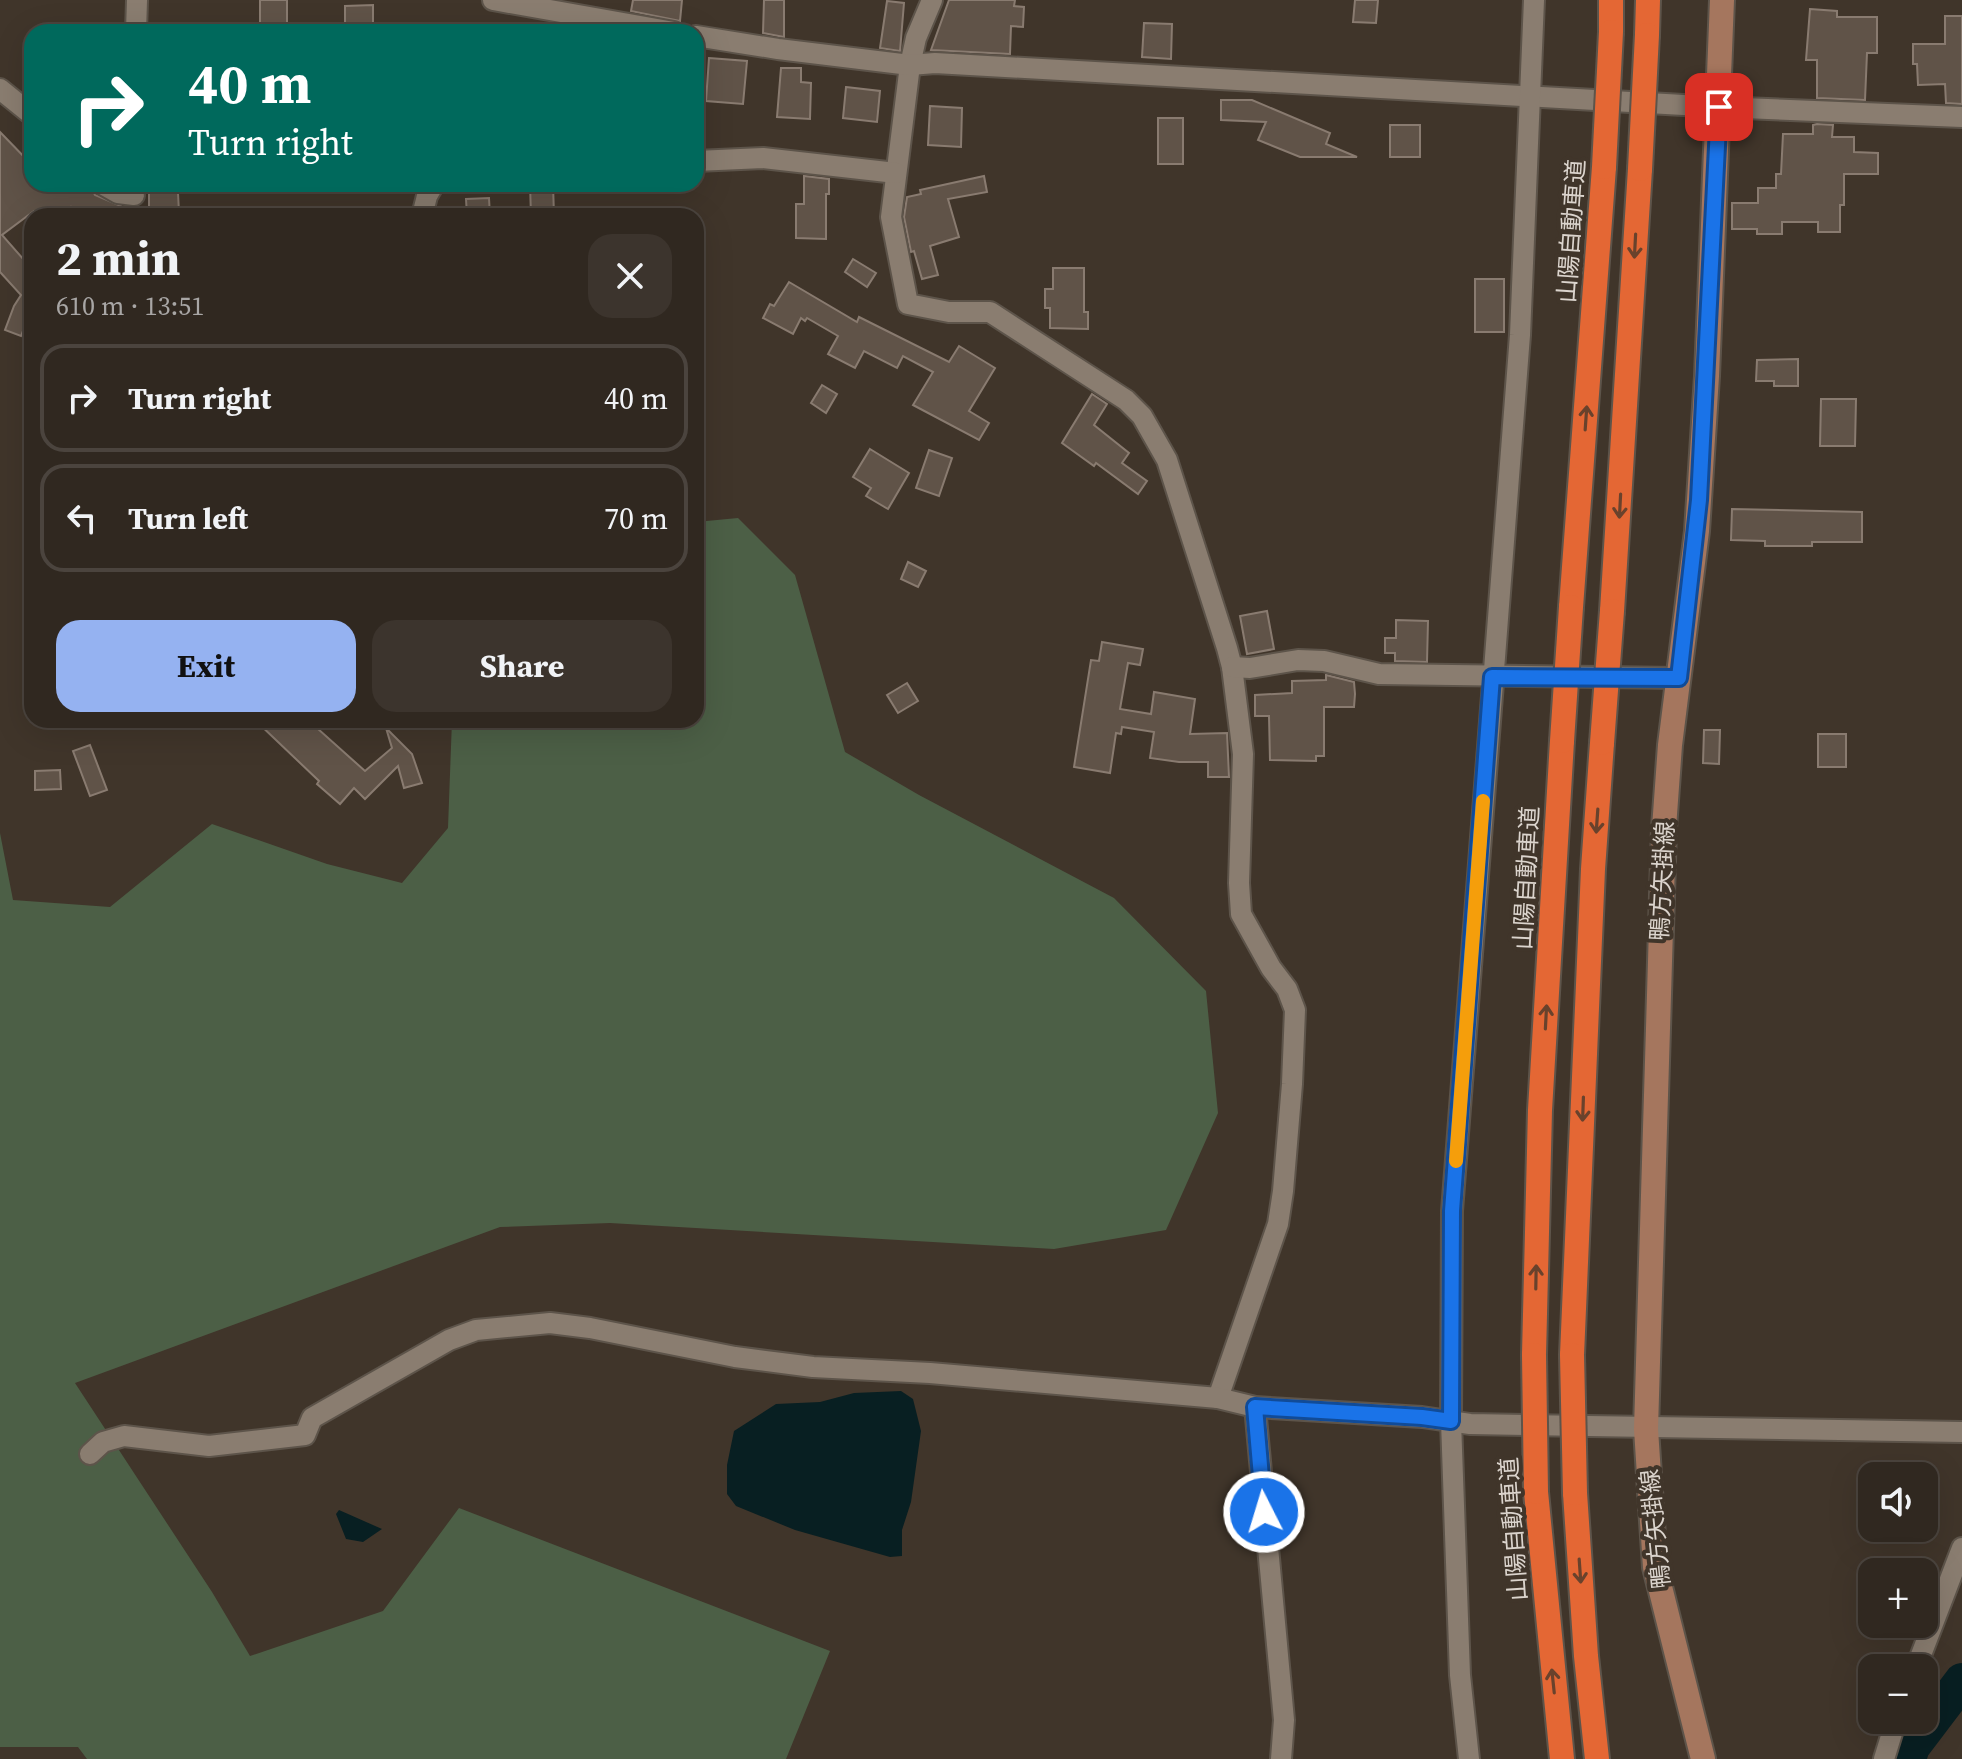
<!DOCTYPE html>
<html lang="en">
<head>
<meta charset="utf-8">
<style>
	:root { --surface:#302820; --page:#3c342d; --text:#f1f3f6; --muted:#a8a6a5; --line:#4b443e; --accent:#95b2f1 }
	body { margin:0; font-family:"Source Serif 4","Noto Sans JP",serif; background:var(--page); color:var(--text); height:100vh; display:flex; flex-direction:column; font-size:30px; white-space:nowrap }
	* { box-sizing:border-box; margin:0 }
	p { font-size:26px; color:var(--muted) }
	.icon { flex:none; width:44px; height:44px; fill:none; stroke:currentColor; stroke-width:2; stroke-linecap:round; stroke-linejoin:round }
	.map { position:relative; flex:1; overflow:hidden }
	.panel { position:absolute; left:24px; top:208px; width:680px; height:520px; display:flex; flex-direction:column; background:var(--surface); border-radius:24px; box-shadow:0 8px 32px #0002,0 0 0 2px var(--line) }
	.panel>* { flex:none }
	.banner { position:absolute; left:24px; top:24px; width:680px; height:168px; border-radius:24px; box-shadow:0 8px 32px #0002,0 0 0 2px var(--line); background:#00695c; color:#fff; overflow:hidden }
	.fabs { position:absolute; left:1858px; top:1462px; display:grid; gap:16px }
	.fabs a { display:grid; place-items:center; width:80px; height:80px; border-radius:16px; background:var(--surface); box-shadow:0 8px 32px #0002,0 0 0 2px var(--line); font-size:40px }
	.pin { position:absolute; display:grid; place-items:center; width:68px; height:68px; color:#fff; margin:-34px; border-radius:16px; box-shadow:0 4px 12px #0006 }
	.me { position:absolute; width:88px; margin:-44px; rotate:355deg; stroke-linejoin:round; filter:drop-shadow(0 0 6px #0008) }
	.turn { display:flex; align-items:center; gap:28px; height:168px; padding:0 32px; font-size:36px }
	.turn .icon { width:104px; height:104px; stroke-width:2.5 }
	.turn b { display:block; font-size:56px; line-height:68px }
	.round { display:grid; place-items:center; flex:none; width:84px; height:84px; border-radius:24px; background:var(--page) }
	.summary { display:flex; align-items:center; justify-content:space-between; height:136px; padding:0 32px }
	h1 { font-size:48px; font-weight:700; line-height:60px }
	.primary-button { display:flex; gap:16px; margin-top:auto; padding:16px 32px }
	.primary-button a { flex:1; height:92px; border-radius:24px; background:var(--accent); color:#111; font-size:32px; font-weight:700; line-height:92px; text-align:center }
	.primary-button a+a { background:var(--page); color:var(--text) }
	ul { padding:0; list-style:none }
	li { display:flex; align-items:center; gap:24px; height:108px; margin:0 16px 12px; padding:0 16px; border:4px solid var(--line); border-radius:24px }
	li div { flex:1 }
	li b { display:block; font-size:30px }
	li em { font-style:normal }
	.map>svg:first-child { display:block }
</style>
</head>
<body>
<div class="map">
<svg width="1962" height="1759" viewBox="0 0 1962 1759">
	<rect width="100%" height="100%" fill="#40352a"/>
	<polygon fill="#4c5f46" points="738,518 795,575 845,752 919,795 1114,898 1206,991 1218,1113 1166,1230 1054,1249 610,1223 500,1227 75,1383 212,1592 250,1656 383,1611 459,1508 830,1651 786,1759 87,1759 78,1747 0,1747 0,833 13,900 110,907 212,824 327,864 402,883 448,828 452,720 696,720 696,522"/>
	<g fill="#081f22">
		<polygon points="901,1391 913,1399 921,1431 911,1502 902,1530 902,1556 890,1557 795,1530 736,1506 727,1494 727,1465 734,1431 776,1404 820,1402 854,1393"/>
		<polygon points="339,1510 382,1529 363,1542 346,1539 336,1514"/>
	</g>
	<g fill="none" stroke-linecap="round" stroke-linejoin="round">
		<polyline stroke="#081f22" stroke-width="36" points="1908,1759 1912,1747 1962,1681"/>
	</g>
	<g fill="#605348" stroke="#897b70" stroke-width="2">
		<polygon points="260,0 287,0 287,30 260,31"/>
		<polygon points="633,0 682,0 680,21 631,11"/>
		<polygon points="764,0 784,0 784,37 763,33"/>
		<polygon points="949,0 1015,0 1014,6 1024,7 1023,27 1011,26 1010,54 931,50"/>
		<polygon points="1355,0 1378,0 1376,23 1353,22"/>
		<polygon points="887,1 904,3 900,51 880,48"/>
		<polygon points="373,5 373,32 345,32 345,6"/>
		<polygon points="1810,9 1837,11 1837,17 1877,17 1877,53 1867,53 1865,100 1817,98 1817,60 1806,60"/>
		<polygon points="1945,16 1962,16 1962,104 1946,103 1945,84 1918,85 1917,64 1913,64 1913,44 1945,44"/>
		<polygon points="1144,23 1172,24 1171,59 1142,57"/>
		<polygon points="709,58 747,61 743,104 706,101"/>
		<polygon points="781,68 801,68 801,82 811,83 810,119 777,117"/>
		<polygon points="846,87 880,91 877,122 843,118"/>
		<polygon points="1221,100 1252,100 1330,133 1326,144 1357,157 1300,157 1258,140 1266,122 1221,120"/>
		<polygon points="930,106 962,108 961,147 928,145"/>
		<rect x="1158" y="118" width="25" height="46"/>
		<polygon points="1817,124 1833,125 1832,137 1854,137 1854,152 1878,153 1878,174 1844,174 1844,205 1840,205 1840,232 1818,232 1818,222 1782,222 1782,234 1757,234 1757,229 1732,229 1732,203 1758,203 1758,188 1776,188 1776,174 1781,174 1783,134 1813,134 1813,125"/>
		<rect x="1390" y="125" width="30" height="32"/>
		<polygon points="0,132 32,165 32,184 89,184 95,195 121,206 129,216 81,216 71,207 62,216 40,216 34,211 2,235 32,269 32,307 21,336 5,330 14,306 21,295 0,272"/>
		<polygon points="804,176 829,179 829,194 826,194 826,239 796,238 796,204 804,204"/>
		<polygon points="984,176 987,192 948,199 959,237 930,246 938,275 922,279 914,251 911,252 904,217 907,197 921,194 920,190"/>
		<polygon points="530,184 553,184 554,216 531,216"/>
		<polygon points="149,193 178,193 179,212 149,213"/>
		<polygon points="489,198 490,216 467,216 466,199"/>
		<polygon points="853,259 876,273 867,287 845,272"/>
		<polygon points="1053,268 1084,268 1084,312 1088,312 1088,329 1050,328 1050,308 1045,308 1045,289 1053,289"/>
		<rect x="1475" y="279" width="29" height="53"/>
		<polygon points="789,282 857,322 859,317 949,362 959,346 995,368 969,411 989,423 979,440 913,405 933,372 903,356 897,368 864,351 855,368 828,354 838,336 807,318 805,321 801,318 793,334 763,318 770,304 774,306"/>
		<polygon points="1798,359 1798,386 1774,386 1774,381 1756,381 1757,360"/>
		<polygon points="822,385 837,394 826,413 811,403"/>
		<polygon points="1092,394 1107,404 1094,425 1129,453 1122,463 1147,481 1138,494 1096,463 1094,466 1062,443"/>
		<polygon points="1821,399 1856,399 1855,446 1820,446"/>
		<polygon points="870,449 909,473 888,509 866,496 871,488 853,477"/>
		<polygon points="929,450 952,458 939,496 916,488"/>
		<polygon points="1732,509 1862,512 1862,542 1812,542 1812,546 1765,546 1765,541 1731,540"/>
		<polygon points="908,562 926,571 918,587 901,579"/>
		<polygon points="1267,611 1274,649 1247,654 1240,616"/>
		<polygon points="1396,620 1428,621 1427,662 1395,661 1395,653 1385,653 1385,638 1396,638"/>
		<polygon points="1102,642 1143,649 1140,665 1128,663 1120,709 1151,714 1154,692 1195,699 1190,734 1227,733 1229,777 1208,777 1208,762 1179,762 1150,758 1154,732 1122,727 1121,734 1116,733 1110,773 1074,767 1091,660 1099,661"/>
		<polygon points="1326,675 1354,682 1355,694 1354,707 1324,707 1324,756 1316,756 1316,761 1270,760 1269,716 1255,716 1255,695 1292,693 1292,681 1326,680"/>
		<polygon points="907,683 918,701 898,713 887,695"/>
		<polygon points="255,720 308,720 365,771 392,748 386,728 412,754 422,783 404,788 398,766 365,799 354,788 340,804 317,784 319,781"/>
		<polygon points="1704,730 1720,730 1719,764 1703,763"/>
		<rect x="1818" y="734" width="28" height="33"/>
		<polygon points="90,745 107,790 90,796 73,751"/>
		<polygon points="60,770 61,789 35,790 35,771"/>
	</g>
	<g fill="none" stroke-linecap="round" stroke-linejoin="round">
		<defs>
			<g id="street">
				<polyline points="493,0 674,32"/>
				<polyline points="932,0 916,38 910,65 891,217 908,304 949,312 990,312 1126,400 1142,416 1167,460 1227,648 1232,667 1243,754 1239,883 1241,914 1271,968 1287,989 1295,1010 1292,1084 1283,1191 1278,1224 1218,1398"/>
				<polyline points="136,32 137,0"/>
				<polyline points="696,36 778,49 910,65 935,63 1719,107 1962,117"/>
				<polyline points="0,89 32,115"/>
				<polyline points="696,161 763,158 896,173"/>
				<polyline points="102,184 118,193 134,195"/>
				<polyline points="422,216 427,196 434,184"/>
				<polyline points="1232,667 1250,668 1298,660 1324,661 1379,674 1679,678"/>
				<polyline points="1255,1407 1284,1720 1281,1759"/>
				<polyline points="90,1454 103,1442 124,1436 209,1446 305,1435 312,1418 449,1340 476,1330 550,1323 590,1328 735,1357 813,1367 930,1373 1218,1398 1255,1407 1422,1417 1470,1424 1962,1432"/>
				<polyline points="1916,1668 1962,1548"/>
				<polyline points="1469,1759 1460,1675 1451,1421 1452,1211 1520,335 1534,0"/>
				<polyline points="1884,1759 1896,1720"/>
			</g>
			<polyline id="secondary" points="1703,1759 1655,1567 1646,1429 1664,828 1670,745 1697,531 1707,376 1722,0"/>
			<g id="highway">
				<polyline points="1611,32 1611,0"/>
				<polyline points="1647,35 1648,0"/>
				<polyline points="1571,607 1604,167"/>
				<polyline points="1612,611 1640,169"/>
				<polyline points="1534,1355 1540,1110 1562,741"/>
				<polyline points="1572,1355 1593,869 1602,743"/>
				<polyline points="1536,1492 1562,1759"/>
				<polyline points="1575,1493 1586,1656 1597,1759"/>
			</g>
		</defs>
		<use href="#street" stroke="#5d544a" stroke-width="24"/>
		<use href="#secondary" stroke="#5d544a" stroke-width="28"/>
		<use href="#highway" stroke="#5d544a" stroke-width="28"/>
		<use href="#street" stroke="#8a7d70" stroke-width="20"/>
		<use href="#secondary" stroke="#a5765e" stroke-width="24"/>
		<use href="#highway" stroke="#e46734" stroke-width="24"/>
		<defs>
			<g id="highway-bridge">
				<polyline points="1604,167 1611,32"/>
				<polyline points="1640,169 1647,35"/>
				<polyline points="1562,741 1571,607"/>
				<polyline points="1602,743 1612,611"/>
				<polyline points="1534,1355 1536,1492"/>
				<polyline points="1572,1355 1575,1493"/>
			</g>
		</defs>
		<use href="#highway-bridge" stroke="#5d544a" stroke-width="28" stroke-linecap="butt"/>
		<use href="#highway-bridge" stroke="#e46734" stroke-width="24"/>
	</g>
	<defs><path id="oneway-shaft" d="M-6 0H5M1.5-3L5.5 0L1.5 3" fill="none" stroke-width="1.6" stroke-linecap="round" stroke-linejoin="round" transform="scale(2)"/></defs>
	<g stroke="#69422c">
		<use href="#oneway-shaft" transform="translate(1635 246) rotate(93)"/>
		<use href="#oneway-shaft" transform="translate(1586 418) rotate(-86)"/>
		<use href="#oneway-shaft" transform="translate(1620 506) rotate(93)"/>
		<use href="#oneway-shaft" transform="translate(1597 821) rotate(94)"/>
		<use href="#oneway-shaft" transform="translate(1546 1017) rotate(-87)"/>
		<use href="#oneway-shaft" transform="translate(1583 1109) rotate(92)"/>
		<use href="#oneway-shaft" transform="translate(1536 1277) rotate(-89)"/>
		<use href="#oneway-shaft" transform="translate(1580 1571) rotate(86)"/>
		<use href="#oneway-shaft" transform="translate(1553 1681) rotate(-96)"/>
	</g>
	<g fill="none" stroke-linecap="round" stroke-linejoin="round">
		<defs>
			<polyline id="route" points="1264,1512 1255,1407 1422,1417 1451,1421 1452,1211 1492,677 1679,678 1699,500 1719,107"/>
		</defs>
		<use href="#route" stroke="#114b97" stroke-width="20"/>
		<use href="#route" stroke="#1a73e8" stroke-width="14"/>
		<polyline stroke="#f59e0b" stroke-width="14" points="1456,1161 1483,801"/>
	</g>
	<g text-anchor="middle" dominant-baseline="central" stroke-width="8" stroke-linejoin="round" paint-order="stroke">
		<g font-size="24" fill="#dbd4cd" stroke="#40352a">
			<text transform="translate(1571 231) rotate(-86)">山陽自動車道</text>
			<text transform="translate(1526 878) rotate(-87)">山陽自動車道</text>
			<text transform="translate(1662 881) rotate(-87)">鴨方矢掛線</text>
			<text transform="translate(1513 1529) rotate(-94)">山陽自動車道</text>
			<text transform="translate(1655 1529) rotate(-96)">鴨方矢掛線</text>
		</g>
	</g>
</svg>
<div class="fabs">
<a><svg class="icon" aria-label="sound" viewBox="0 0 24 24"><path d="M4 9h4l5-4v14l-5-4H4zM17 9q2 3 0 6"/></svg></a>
<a>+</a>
<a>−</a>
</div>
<div class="pin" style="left:1719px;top:107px;background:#d93025"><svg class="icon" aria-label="arrive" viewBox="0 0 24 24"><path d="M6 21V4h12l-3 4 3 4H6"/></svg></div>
<svg class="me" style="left:1264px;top:1512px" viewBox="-20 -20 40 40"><circle r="17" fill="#1a73e8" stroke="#fff" stroke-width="3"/><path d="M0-11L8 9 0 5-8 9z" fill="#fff"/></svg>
<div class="banner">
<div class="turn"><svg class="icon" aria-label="right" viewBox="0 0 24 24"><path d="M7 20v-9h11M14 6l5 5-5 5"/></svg><div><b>40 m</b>Turn right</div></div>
</div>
<section class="panel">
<div class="summary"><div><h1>2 min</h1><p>610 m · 13:51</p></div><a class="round"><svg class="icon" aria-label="close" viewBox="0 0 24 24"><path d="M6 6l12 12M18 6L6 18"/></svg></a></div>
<ul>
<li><svg class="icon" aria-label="right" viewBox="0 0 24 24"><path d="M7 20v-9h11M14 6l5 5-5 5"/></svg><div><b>Turn right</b></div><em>40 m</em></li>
<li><svg class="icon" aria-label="left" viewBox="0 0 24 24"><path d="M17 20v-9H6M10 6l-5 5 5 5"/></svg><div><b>Turn left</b></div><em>70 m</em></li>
</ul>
<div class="primary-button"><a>Exit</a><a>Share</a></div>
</section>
</div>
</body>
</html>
